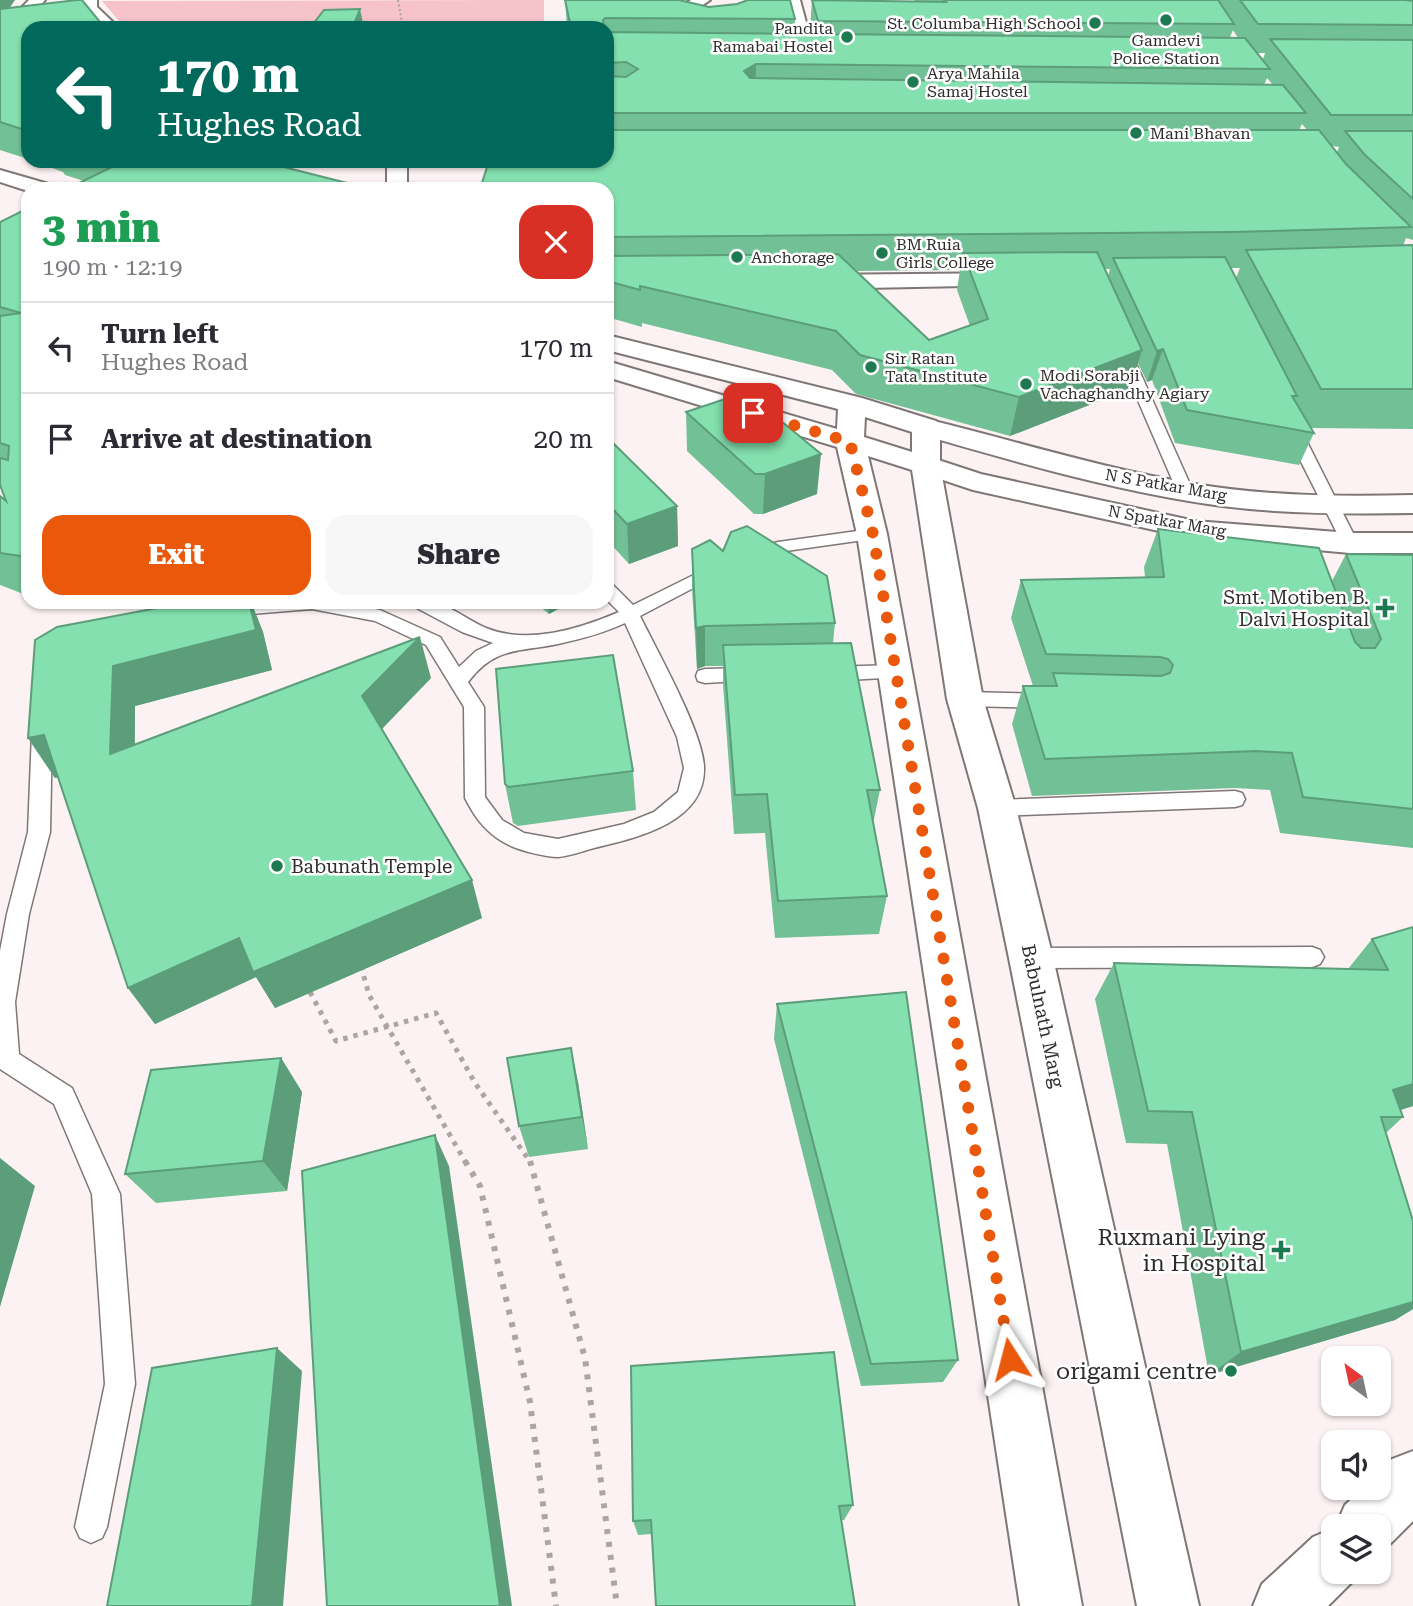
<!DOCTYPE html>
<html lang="en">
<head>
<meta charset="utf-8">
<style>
	:root { --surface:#fff; --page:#f7f7f7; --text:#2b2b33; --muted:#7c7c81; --line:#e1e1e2; --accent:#ea580c }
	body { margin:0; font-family:"Roboto Serif",serif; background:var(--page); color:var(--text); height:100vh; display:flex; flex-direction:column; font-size:26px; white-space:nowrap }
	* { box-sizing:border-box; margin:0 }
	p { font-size:23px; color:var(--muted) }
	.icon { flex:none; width:38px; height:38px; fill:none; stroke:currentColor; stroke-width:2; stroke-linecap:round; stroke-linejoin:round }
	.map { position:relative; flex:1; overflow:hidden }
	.details { position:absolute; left:21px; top:182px; width:593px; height:427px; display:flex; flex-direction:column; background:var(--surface); border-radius:21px; box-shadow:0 2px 5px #0004 }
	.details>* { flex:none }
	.guide { position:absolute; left:21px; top:21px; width:593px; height:147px; border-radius:21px; box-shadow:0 2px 5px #0004; background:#00695c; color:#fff; overflow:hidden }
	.needle { width:46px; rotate:327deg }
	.fabs { position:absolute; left:1321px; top:1346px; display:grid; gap:14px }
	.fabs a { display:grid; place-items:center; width:70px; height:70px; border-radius:14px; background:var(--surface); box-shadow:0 2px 5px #0004; font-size:35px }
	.pin { position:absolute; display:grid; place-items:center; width:60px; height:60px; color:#fff; margin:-30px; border-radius:14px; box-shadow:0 4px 10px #0006 }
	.me { position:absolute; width:77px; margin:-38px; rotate:351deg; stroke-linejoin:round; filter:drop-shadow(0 0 5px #0008) }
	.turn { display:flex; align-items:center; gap:24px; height:147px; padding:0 21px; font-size:32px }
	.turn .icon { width:91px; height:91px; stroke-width:2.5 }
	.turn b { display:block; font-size:49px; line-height:60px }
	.round { display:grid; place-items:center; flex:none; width:74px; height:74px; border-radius:21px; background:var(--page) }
	.headline { display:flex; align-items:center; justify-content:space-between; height:119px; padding:0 21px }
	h1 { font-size:42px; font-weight:800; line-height:52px; color:#1e9e55 }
	.action { display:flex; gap:14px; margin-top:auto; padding:14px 21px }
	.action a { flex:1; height:80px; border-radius:21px; background:var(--accent); color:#fff; font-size:28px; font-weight:800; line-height:80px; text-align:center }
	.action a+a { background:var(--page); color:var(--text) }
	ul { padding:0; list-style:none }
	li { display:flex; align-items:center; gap:21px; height:91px; padding:0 21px; border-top:2px solid var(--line) }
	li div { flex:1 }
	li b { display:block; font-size:26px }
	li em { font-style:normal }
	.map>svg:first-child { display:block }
</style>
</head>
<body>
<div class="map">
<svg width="1413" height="1606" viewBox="0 0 1413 1606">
	<rect width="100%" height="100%" fill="#fdf2f3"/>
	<polygon fill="#f5c3c9" points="544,0 544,25 495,28 125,28 102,1"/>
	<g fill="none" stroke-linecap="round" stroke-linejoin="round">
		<defs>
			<g id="service">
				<polygon points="1124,348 1131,352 1193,491 1191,494 1179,494 1177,491 1117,352"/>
				<polygon points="1292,423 1300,428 1358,543 1356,547 1350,548 1342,543 1284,428"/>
				<polygon points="872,529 880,534 878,538 779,552 754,559 745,554 748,550 778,542"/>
				<path d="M718,563L727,568L724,572L640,616C657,651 703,732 704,767C706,823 636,838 594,848C583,851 570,856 558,857C545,857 523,851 511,846C489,836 476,820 465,798L464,707L426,645L375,621L312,609L225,616L216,610L225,604L252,602H337L380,610L440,637L459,667L476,651L493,643L462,632L413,606L410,602C417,602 425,601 432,602C450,605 469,621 486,628C528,645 579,629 619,612L607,600V583L613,585L633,605ZM625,623L677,737L684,768L678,792L654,812L624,824L558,839L524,833L502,820L485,797L484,707L468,682C495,646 520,652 558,644C581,639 604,633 625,623Z"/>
				<polygon points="896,665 903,667 905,672 903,677 828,681 821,679 819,674 821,669 828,667"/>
				<polygon points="750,668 757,670 759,675 757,680 705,683 698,681 696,676 698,671 705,669"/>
				<polygon points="965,692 1047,694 1054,696 1057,701 1054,706 1047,708 965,706 958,704 955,699 958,694"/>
				<polygon points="42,726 49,728 52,733 50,832 29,914 15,1002 19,1054 72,1088 120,1194 135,1384 107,1527 102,1538 91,1543 80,1538 75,1527 105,1384 92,1194 54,1104 0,1069 0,951 7,914 28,832 32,733 35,728"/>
				<polygon points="1235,791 1242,793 1245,799 1242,805 1235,807 997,816 990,814 986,808 990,802 997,800"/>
				<polygon points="1312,947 1320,950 1324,957 1320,964 1312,967 1031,968 1023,965 1019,958 1023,951 1031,948"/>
			</g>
			<g id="minor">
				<polygon points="29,0 45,0 16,34 0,41 0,30"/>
				<polygon points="81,0 97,0 97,7 119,28 102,28 84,11"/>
				<polygon points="691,0 710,0 682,19 700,28 698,31 692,33 667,24 664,18 666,15"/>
				<polygon points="784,0 800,0 815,56 813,60 807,61 799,56"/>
				<rect x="387" y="161" width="20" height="28"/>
				<polygon points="1012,273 1020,275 1024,280 1020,285 813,289 805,287 801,282 805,277 813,275"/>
				<polygon points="1413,1451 1413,1521 1387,1547 1379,1550 1379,1526 1336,1526 1345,1505 1363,1488 1379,1488 1379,1472 1392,1459"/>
				<polygon points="1334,1528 1334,1572 1359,1572 1355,1579 1328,1606 1253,1606 1262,1584 1313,1537"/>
			</g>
			<g id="secondary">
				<polygon points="1212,0 1228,0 1381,188 1413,217 1413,236 1405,234 1367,196"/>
				<path d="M926,419C1016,441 1104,469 1195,484C1267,496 1340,497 1413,495V513C1349,514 1285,514 1222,506C1118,492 1017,462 916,433L912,427L916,421Z"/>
				<polygon points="926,456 981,474 1195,521 1350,533 1413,533 1413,553 1350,553 1195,539 973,490 916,471 912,465 916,459"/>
			</g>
			<g id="primary">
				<polygon points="0,170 52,185 55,189 28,191 0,182"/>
				<path d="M607,335L862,398L936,421L940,427V465L983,699L1016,808L1053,958L1199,1606H1137L1009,958L978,808L947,699L912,470L868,456L887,534L1082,1606H1020L857,534L837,447L607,377V361L837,429L838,409L607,350ZM865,417L912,432V452L864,437Z"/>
			</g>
		</defs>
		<use href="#service" stroke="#7f7676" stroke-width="3"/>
		<use href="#minor" stroke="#7f7676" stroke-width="4"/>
		<use href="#secondary" stroke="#7f7676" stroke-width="4"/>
		<use href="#primary" stroke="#7f7676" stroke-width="4"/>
		<polyline stroke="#aca4a5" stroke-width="2" stroke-dasharray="2 2.5" stroke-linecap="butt" points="398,0 403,28"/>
		<g stroke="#aca4a5" stroke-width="5" stroke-dasharray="4.5 6" stroke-linecap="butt">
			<polyline points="361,966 369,995 466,1163"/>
			<polyline points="310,992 336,1041 436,1013 475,1083 531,1163"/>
		</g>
		<g stroke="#aca4a5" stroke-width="6" stroke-dasharray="5 8" stroke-linecap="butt">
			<polyline points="465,1161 480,1186 530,1402 556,1606"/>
			<polyline points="530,1161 585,1358 617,1606"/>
		</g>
		<use href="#service" fill="#fff" fill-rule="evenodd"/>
		<use href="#minor" fill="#fff" fill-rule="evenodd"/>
		<use href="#secondary" fill="#fff" fill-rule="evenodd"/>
		<use href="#primary" fill="#fff" fill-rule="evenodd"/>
	</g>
	<g fill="#72c196" fill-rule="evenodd">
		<polygon points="0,0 10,8 28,28 28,159 0,150"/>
		<path d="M565,0L709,7L795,19L794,34H812L810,28L812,0L915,1L914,0H1413V240L1406,238L1403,246L1413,245V429L1311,428L1314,433L1299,465L1175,443L1152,380L1147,382L1138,363L1130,389L1010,436L856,394L832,370L642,323V327L607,317V28H493L567,27ZM1233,30L1238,38L1230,37ZM1258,53H1265L1263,59ZM1267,78L1273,85H1264ZM1302,124L1307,130H1299ZM1332,146L1339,147L1337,152ZM1231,268H1240L1236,278ZM1104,269H1110L1108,277ZM960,270L957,290L970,326L929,340L856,271Z"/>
		<polygon points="33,161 260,161 347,183 349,189 67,189 84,181 65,175 63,172"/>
		<polygon points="28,208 28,594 21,593 0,585 0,496 6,501 0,485 0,222"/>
		<polygon points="686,412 817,494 763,514 754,514 687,451"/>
		<polygon points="607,438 677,506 678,546 629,564 607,540"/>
		<polygon points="1158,529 1332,581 1346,554 1413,555 1413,848 1280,833 1270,790 1235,788 1032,796 1012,724 1023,686 1033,686 1011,618 1021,580 1145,577 1144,567"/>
		<polygon points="692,549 723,551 835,623 833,643 880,790 873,824 887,896 879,934 775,938 765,833 734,834 723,685 723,666 705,666 697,669 692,590"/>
		<polygon points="82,602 101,602 103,605"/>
		<polygon points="144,602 251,602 263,632 272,670 135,706 135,745 431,678 382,729 482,918 275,1008 256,977 155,1024 128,988 58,777 55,778 28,738 163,607"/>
		<polygon points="534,602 571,602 549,614"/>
		<polygon points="633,771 636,810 518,826 513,823 505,784"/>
		<polygon points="1413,927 1413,1106 1400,1110 1403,1117 1386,1133 1413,1221 1413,1309 1395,1320 1209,1375 1167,1144 1126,1143 1095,999 1114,963 1348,969 1372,939"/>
		<polygon points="777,1004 958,1360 943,1382 861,1386 774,1039"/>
		<polygon points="281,1058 302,1092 287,1191 156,1203 125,1174"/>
		<polygon points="578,1082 588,1149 529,1157 519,1126"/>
		<polygon points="853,1505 844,1520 652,1534 638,1535 633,1521"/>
	</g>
	<g fill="#5c9d7a">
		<polygon points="0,0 15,0 0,22"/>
		<polygon points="360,9 364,28 354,24"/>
		<polygon points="756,64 755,95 744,71"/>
		<polygon points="1163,349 1152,380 1147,382 1157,351"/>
		<polygon points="1142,350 1130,389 1010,436 1019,397"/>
		<polygon points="821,454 817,494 763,514 765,474"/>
		<polygon points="677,506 678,546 629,564 627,524"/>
		<polygon points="249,602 251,602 263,632 272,670 135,706 134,794 110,754 113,666"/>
		<polygon points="547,602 571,602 549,614"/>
		<polygon points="705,626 705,666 697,669 696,628"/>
		<polygon points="420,637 431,678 375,736 362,696"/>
		<polygon points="44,735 70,775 55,778 28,738"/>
		<polygon points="472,880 482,918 275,1008 256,977 155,1024 128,988 239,938"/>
		<polygon points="571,1048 578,1082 588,1149 582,1117"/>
		<polygon points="281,1058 302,1092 287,1191 263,1161"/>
		<polygon points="1413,1084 1413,1106 1358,1123 1393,1090"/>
		<polygon points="435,1135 449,1166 512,1606 500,1606"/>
		<polygon points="0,1158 35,1186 0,1307"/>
		<polygon points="1413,1302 1413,1309 1395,1320 1209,1375 1241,1352"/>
		<polygon points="277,1348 302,1371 283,1606 252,1606"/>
	</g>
	<g fill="#84e0ae" stroke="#5c9d7a" stroke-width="2">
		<polygon points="77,0 82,0 105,28 28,28 28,131 0,122 0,9"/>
		<polygon points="565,0 679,0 709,7 737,4 748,0 790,0 795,19 605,18 603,20 604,28 494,28 571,27"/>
		<polygon points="812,0 946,2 944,0 1218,0 1234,24 818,21"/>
		<polygon points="1240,0 1405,0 1413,1 1413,25 1258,24"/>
		<polygon points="360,9 354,24 431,23 431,28 310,28 324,10"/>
		<polygon points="607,32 1245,38 1270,69 756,64 744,71 750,78 1283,85 1306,113 607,113 607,76 626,77 638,69 626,62 607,63"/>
		<polygon points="1270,39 1413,40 1413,115 1331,115"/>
		<polygon points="607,130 1319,130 1346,164 1411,227 1232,232 607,237 607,189 480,189 489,161 607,161"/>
		<polygon points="1345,131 1413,131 1413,199 1364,154"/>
		<polygon points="102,161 260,161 347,183 344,189 67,189 116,165"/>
		<polygon points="422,188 478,189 421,189"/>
		<polygon points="28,208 28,557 0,553 0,496 6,501 0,485 0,458 8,460 9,446 0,443 0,316 21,313 0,307 0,222"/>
		<polygon points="1413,245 1413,389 1321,389 1246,250"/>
		<polygon points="1097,252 1142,350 1019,397 860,355 836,331 640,286 640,290 607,281 607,256 838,254 929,340 988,319 963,253"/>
		<polygon points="1225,257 1297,396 1292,396 1314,433 1187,410 1163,349 1157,351 1113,258"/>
		<polygon points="746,392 821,454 765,474 755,474 686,412"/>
		<polygon points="607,438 610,440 677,506 627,524 607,503"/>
		<polygon points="747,526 827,576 835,623 705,626 696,628 692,549 710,540 723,551 731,532"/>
		<polygon points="1158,529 1319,548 1355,642 1361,648 1375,648 1381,639 1346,554 1413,555 1413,809 1303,797 1292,753 1256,751 1045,759 1023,686 1057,686 1053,673 1161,676 1170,673 1173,665 1168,659 1160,657 1046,654 1021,580 1164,577"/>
		<polygon points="189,602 249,602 256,630 113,666 110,754 420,637 362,696 472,880 253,972 239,938 128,988 44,735 28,738 35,640 57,627"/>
		<polygon points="851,643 880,790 867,790 887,896 778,901 767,794 735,795 723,645"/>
		<polygon points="613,655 633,771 509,787 505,784 496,669"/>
		<polygon points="1413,927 1413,1084 1393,1090 1403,1117 1381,1117 1413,1221 1413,1302 1241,1352 1192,1112 1148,1111 1114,963 1388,970 1372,939"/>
		<polygon points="906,992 958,1360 871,1364 777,1004"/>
		<polygon points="571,1048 582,1117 519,1126 507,1058"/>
		<polygon points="281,1058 263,1161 125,1174 151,1070"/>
		<polygon points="435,1135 500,1606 327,1606 302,1171"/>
		<polygon points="277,1348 252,1606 107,1606 152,1368"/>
		<polygon points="834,1352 853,1505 839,1506 855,1606 656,1606 651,1520 633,1521 631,1366"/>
	</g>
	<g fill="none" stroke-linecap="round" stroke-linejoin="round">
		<polyline stroke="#ea580c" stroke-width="12" stroke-dasharray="0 21.6" points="753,413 850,442 873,534 1010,1359"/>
	</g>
	<g fill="#1d7a50" stroke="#fff" stroke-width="2.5">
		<circle cx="1166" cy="20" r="7"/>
		<circle cx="1095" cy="23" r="7"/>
		<circle cx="847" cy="37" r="7"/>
		<circle cx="913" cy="82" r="7"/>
		<circle cx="1136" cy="133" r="7"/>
		<circle cx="882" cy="253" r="7"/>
		<circle cx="737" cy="257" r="7"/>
		<circle cx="871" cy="367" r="7"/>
		<circle cx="1026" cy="384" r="7"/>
		<path d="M1381.5 597.5h7v7h7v7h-7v7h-7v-7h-7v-7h7z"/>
		<circle cx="277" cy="866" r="7"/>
		<path d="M1277.5 1239.5h7v7h7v7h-7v7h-7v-7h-7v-7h7z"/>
		<circle cx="1231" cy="1371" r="7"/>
	</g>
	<g text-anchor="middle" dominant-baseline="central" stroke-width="5" stroke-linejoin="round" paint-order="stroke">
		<g font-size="16" fill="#312d2d" stroke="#fff" text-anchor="start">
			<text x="1081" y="23" text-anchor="end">St. Columba High School</text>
			<text x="833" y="28" text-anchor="end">Pandita<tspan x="833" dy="18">Ramabai Hostel</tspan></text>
			<text x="1166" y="40" text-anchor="middle">Gamdevi<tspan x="1166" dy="18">Police Station</tspan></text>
			<text x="927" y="73">Arya Mahila<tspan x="927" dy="18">Samaj Hostel</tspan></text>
			<text x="1150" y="133">Mani Bhavan</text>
			<text x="896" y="244">BM Ruia<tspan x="896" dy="18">Girls College</tspan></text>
			<text x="751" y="257">Anchorage</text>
			<text x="885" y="358">Sir Ratan<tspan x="885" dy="18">Tata Institute</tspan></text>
			<text x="1040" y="375">Modi Sorabji<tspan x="1040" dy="18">Vachaghandhy Agiary</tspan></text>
		</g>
		<g font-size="16" fill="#312d2d" stroke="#fff">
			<text transform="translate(1166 485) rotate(10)">N S Patkar Marg</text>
			<text transform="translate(1167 521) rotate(10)">N Spatkar Marg</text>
		</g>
		<g font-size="19" fill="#312d2d" stroke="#fff" text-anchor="end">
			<text x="1369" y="597">Smt. Motiben B.<tspan x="1369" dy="22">Dalvi Hospital</tspan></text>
			<text x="291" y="866" text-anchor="start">Babunath Temple</text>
		</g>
		<g font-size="19" fill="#312d2d" stroke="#fff">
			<text transform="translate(1043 1016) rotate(78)">Babulnath Marg</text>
		</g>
		<g font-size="23" fill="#312d2d" stroke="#fff" text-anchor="end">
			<text x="1265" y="1237">Ruxmani Lying<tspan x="1265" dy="26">in Hospital</tspan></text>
			<text x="1217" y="1371">origami centre</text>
		</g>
	</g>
</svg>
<div class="fabs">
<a><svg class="needle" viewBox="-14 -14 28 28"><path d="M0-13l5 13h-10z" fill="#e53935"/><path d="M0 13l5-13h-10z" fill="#7c7c81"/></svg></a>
<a><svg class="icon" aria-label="sound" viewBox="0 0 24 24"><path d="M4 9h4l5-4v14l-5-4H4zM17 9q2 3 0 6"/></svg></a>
<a><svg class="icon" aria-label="layers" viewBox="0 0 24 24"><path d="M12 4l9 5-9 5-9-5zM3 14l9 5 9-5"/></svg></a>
</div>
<div class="pin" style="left:753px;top:413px;background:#d93025"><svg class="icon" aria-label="arrive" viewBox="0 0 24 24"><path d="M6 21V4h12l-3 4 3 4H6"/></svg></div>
<svg class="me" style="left:1010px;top:1359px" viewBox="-20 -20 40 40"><path d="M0-17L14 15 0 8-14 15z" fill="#ea580c" stroke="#fff" stroke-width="4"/></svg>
<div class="guide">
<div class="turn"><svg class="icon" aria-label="left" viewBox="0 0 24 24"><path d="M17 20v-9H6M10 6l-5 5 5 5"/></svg><div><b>170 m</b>Hughes Road</div></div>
</div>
<section class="details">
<div class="headline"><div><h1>3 min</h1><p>190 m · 12:19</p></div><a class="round" style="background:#d93025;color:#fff"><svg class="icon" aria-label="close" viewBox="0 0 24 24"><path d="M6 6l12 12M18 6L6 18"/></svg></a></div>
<ul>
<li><svg class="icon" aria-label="left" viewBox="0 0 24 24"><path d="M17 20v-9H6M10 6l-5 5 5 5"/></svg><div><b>Turn left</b><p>Hughes Road</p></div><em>170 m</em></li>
<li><svg class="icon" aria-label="arrive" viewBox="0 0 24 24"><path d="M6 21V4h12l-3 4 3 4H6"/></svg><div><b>Arrive at destination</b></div><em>20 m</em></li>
</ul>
<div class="action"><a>Exit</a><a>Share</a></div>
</section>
</div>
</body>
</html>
